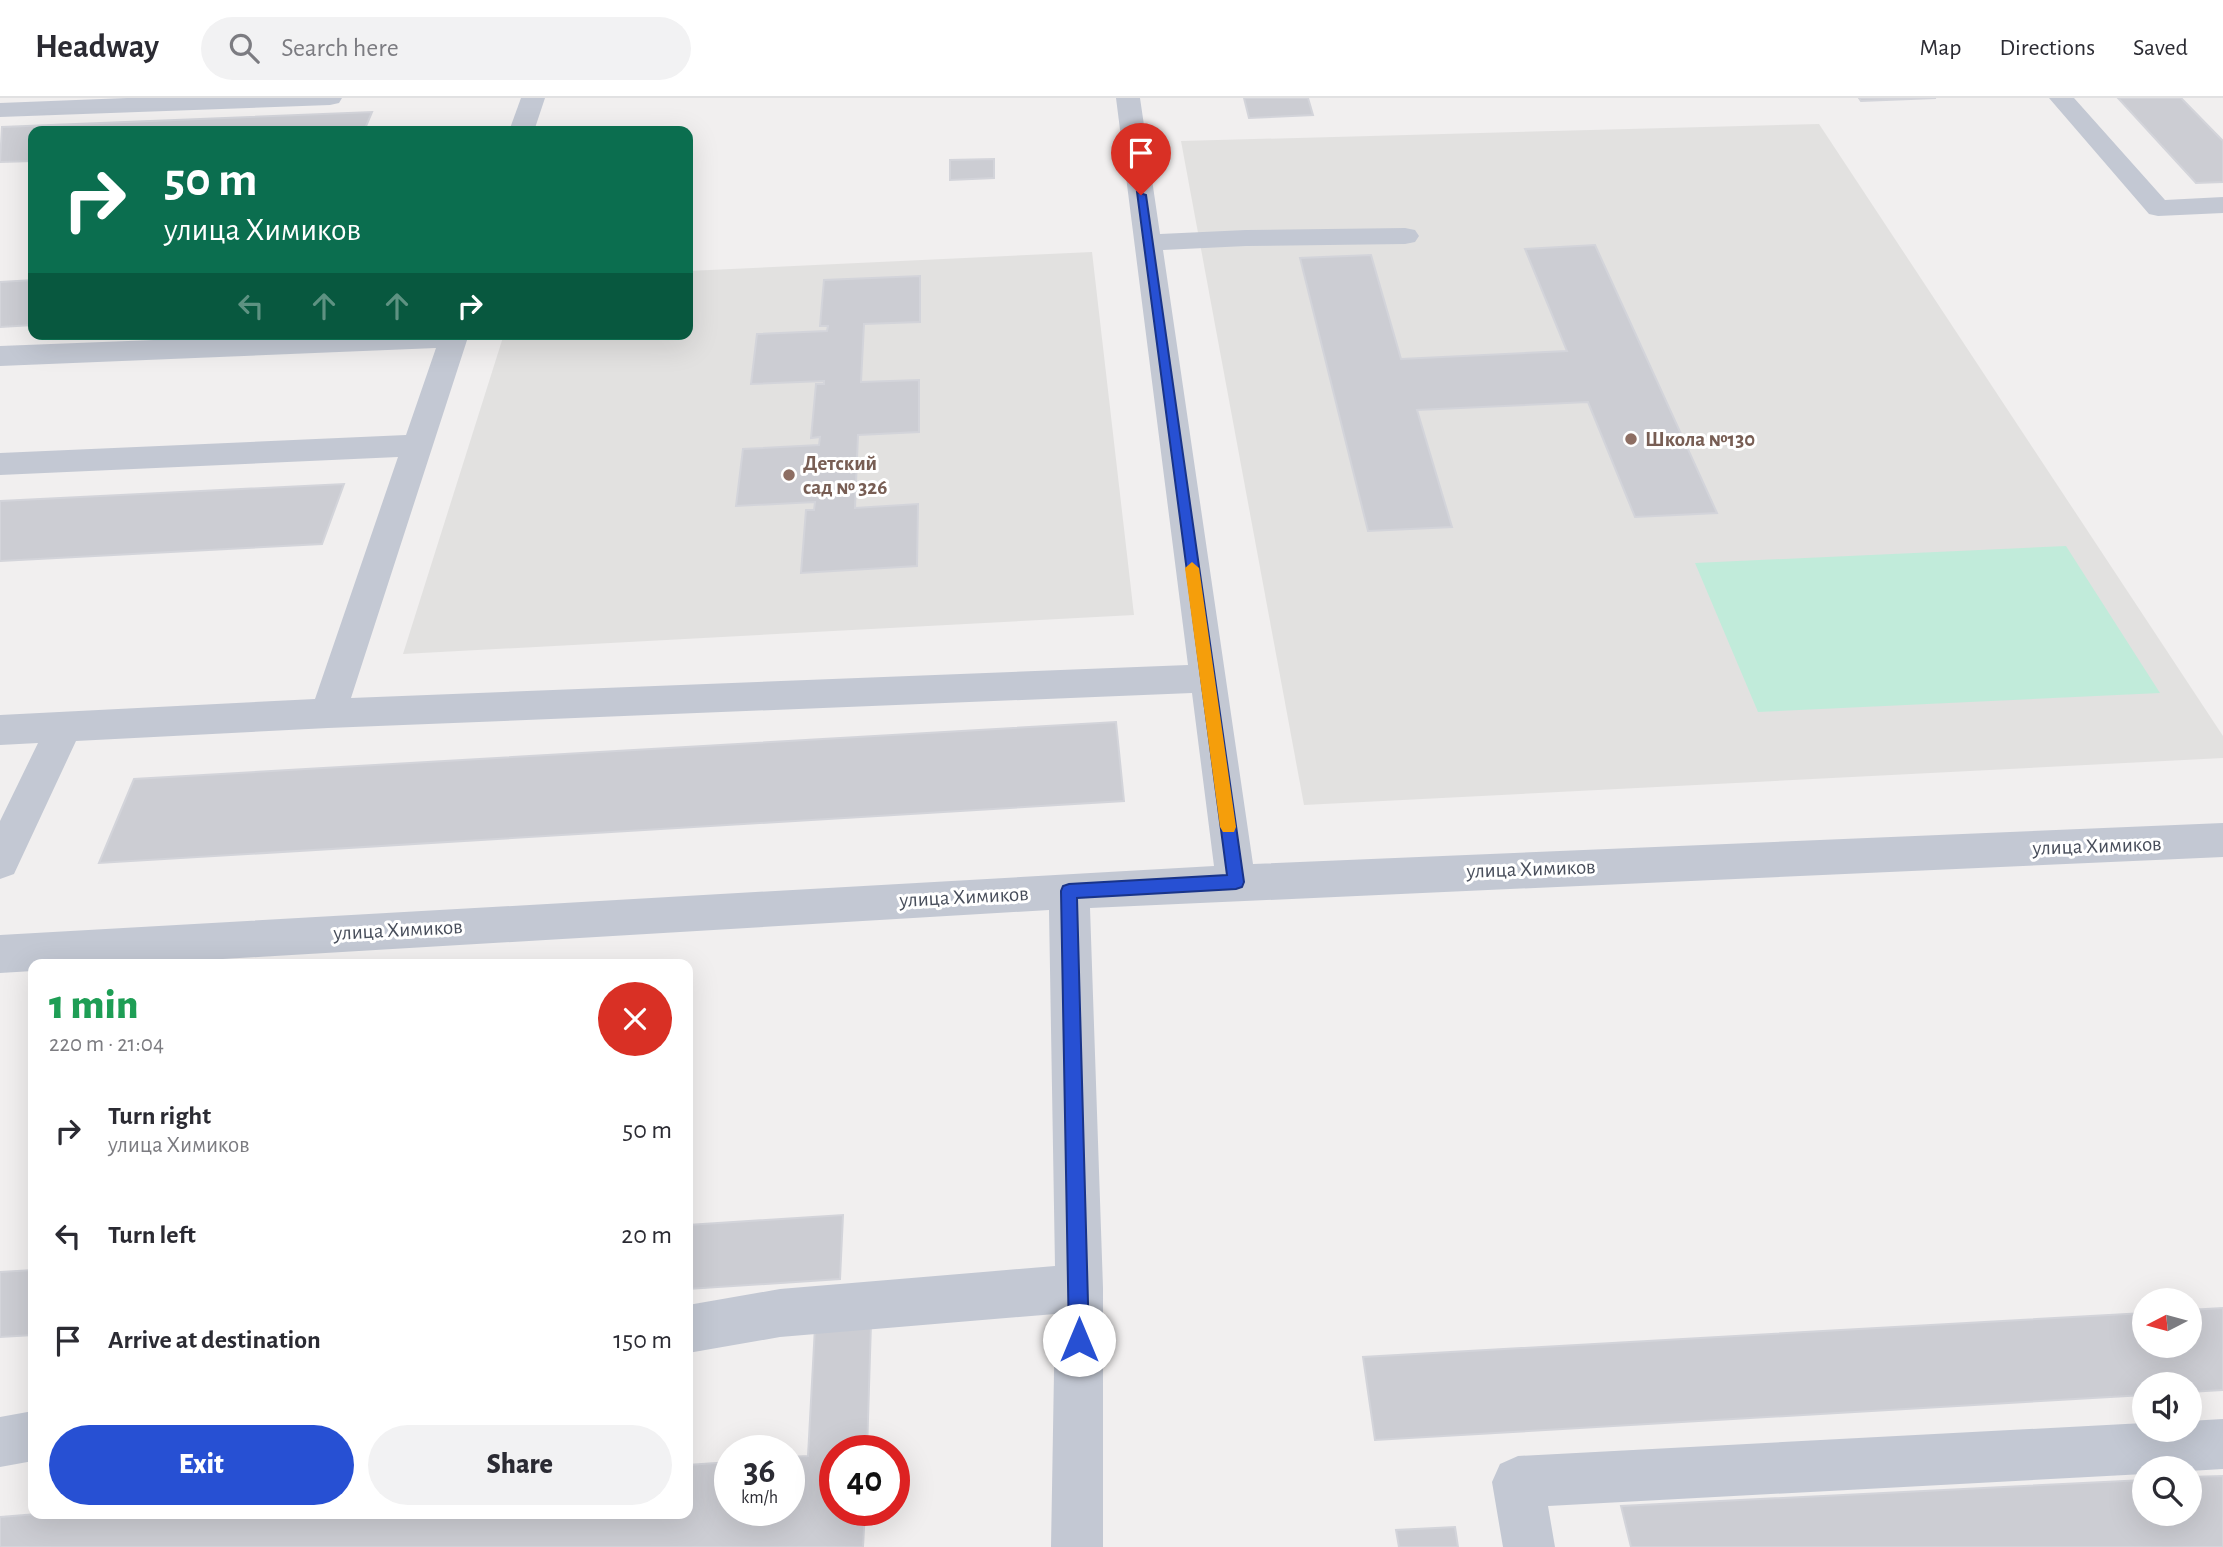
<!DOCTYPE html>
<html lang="en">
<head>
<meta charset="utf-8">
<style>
	:root { --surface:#fff; --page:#f2f2f3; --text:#2b2b33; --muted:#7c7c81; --line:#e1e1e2; --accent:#2750d3 }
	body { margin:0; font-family:"Alegreya Sans",sans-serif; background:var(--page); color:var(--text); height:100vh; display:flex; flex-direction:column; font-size:26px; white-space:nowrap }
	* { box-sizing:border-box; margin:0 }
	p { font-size:23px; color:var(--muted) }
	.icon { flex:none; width:38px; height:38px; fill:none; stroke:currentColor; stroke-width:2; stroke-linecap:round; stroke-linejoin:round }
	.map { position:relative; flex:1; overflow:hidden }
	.drawer { position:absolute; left:28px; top:861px; width:665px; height:560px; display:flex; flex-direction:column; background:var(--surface); border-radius:14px; box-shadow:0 7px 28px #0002 }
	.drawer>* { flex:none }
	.banner { position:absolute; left:28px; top:28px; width:665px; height:214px; border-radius:14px; box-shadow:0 7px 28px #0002; background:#0b6e4f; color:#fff; overflow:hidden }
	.needle { width:46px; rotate:264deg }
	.buttons { position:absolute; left:2132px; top:1190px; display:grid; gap:14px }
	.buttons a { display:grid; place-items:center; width:70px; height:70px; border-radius:50%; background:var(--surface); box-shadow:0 7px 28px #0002; font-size:35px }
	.speed { position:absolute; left:714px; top:1337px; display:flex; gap:14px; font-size:35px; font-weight:700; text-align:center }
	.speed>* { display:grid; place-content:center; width:91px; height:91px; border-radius:50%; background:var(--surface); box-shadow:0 7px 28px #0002; line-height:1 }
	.speed small { font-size:18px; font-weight:400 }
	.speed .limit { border:10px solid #d22; background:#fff; color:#111 }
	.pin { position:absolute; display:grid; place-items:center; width:60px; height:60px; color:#fff; margin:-72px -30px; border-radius:50% 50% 50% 0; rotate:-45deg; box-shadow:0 0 7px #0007 }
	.pin .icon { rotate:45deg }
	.me { position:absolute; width:77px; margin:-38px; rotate:0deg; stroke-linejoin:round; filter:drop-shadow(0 0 5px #0008) }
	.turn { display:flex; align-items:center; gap:24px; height:147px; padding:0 21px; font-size:32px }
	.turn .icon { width:91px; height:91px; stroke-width:2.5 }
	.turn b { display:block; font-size:49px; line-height:60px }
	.lanes { display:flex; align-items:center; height:66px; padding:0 21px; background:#0003; justify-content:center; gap:35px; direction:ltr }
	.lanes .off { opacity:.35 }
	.round { display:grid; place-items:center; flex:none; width:74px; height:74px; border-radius:37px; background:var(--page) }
	.head { display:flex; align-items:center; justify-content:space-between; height:119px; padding:0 21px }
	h1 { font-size:42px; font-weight:800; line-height:52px; color:#1e9e55 }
	.primary-button { display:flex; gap:14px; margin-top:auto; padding:14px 21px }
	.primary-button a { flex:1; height:80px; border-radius:42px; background:var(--accent); color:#fff; font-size:28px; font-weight:800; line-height:80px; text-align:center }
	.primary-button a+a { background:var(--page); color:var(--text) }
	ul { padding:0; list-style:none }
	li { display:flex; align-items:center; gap:21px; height:105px; padding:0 21px }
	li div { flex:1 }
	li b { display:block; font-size:26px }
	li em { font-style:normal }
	header { display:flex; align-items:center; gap:42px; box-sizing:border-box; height:98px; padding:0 35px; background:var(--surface); border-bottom:2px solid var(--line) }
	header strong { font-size:33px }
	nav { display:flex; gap:38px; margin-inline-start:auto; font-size:24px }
	.search { width:490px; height:63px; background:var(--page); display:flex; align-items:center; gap:18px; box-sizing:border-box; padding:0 24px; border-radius:38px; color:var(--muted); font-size:26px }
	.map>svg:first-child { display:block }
</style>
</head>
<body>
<header>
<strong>Headway</strong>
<div class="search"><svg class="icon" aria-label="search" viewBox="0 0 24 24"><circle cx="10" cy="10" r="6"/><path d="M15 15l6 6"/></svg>Search here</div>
<nav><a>Map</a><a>Directions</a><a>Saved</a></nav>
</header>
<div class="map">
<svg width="2223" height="1449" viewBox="0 0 2223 1449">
	<rect width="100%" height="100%" fill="#f1efef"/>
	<g fill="#e2e1e0">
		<polygon points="1819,26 2223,638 2223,660 1304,707 1181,43"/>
		<polygon points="1092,154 1134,517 403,556 504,236 688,236 688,173"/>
	</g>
	<polygon fill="#c1ebda" points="2066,448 2160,595 1758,614 1695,465"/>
	<g fill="#cccdd3" stroke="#d3d4da" stroke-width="2">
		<polygon points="1244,0 1308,0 1313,17 1249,20"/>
		<polygon points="1859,0 1936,0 1861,3"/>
		<polygon points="2118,0 2181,0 2223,43 2223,84 2196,85"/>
		<polygon points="372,14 364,33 33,33 33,63 0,64 2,29"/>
		<polygon points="994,61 994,80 950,82 950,62"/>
		<polygon points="1595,147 1717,415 1635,419 1588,304 1417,312 1452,429 1368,433 1300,160 1371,157 1401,261 1567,253 1525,151"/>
		<polygon points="920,178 920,224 864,226 861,284 919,282 919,334 858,337 855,410 918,406 917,468 801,475 806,412 814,412 815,404 736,408 743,351 819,347 820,339 811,340 816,286 824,286 824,283 751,286 757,236 827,233 828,228 820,228 824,182"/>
		<polygon points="33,182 33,227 0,229 0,184"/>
		<polygon points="344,386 322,446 0,463 0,403"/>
		<polygon points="1116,624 1124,703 99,765 134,681"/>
		<polygon points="843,1117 840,1181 688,1191 688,1127"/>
		<polygon points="33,1172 33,1237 0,1239 0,1174"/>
		<polygon points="2223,1210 2223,1292 2189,1294 2189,1286 2144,1286 2144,1297 1375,1342 1363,1259 2144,1215 2144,1248 2189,1248 2189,1212"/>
		<polygon points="871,1225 867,1353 835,1353 835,1412 865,1412 863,1449 0,1449 0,1419 37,1416 688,1416 688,1367 730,1364 730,1412 789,1412 789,1359 808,1358 815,1229"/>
		<polygon points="2223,1378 2223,1449 1631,1449 1621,1408 2144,1382 2144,1416 2189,1416 2189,1379"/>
		<polygon points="1455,1429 1458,1449 1399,1449 1396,1432"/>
	</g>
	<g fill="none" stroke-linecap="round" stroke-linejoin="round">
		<g fill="#c3c8d3" fill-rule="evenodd">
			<polygon points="127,0 342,0 339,5 330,7 0,19 0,5"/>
			<polygon points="521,0 545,0 534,33 509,33"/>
			<polygon points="1116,0 1140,0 1160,136 1246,132 1405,130 1415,132 1419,138 1415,144 1405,146 1246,148 1163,152 1253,766 2223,725 2223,759 1090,810 1103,1190 1103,1449 1051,1449 1055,1216 780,1239 688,1255 688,1207 780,1191 1055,1168 1049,812 140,866 33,866 33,873 0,875 0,837 1214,768 1192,595 328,630 76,643 14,776 0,781 0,723 38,645 0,647 0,617 315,601 398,359 0,377 0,355 406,337 436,250 0,268 0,248 311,236 469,236 351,600 1188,567"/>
			<polygon points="2049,0 2074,0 2165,102 2223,99 2223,115 2158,118 2149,116"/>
			<polygon points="33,1313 33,1363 0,1369 0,1319"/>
			<polygon points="2223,1321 2223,1371 2189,1373 2189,1370 2144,1370 2144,1376 1548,1408 1555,1449 1503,1449 1492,1384 1500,1366 1518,1358 2144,1325 2144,1332 2189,1332 2189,1323"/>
		</g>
	</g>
	<polygon fill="#2750d3" stroke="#193489" stroke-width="2" points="1137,94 1146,97 1244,784 1242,789 1236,791 1077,800 1089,1242 1086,1249 1079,1252 1072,1249 1069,1242 1061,793 1063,788 1069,786 1227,777"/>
	<polygon fill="#f59e0b" points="1192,464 1199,470 1236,729 1234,734 1223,734 1220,729 1185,470"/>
	<g fill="#8d6e63" stroke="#fff" stroke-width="2.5">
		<circle cx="1631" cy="341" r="7"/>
		<circle cx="789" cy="377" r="7"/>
	</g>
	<g text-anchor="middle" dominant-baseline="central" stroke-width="6" stroke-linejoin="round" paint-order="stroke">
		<g font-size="21" font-weight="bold" fill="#785e54" stroke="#fff" text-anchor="start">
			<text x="1645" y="341">Школа №130</text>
			<text x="803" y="365">Детский<tspan x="803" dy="24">сад № 326</tspan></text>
		</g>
		<g font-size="21" fill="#484e5b" stroke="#fff">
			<text transform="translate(2097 748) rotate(-2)">улица Химиков</text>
			<text transform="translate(1531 771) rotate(-2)">улица Химиков</text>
			<text transform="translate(964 799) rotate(-3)">улица Химиков</text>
			<text transform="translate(398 832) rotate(-3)">улица Химиков</text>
		</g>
	</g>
</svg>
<div class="buttons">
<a><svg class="needle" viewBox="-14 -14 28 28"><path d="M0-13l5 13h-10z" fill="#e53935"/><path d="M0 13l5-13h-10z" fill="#7c7c81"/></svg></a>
<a><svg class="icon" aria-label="sound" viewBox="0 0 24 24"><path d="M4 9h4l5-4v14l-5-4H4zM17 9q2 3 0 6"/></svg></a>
<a><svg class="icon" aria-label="search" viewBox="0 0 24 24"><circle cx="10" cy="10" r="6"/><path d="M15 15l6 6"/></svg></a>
</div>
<div class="speed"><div>36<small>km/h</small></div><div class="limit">40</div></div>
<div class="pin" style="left:1141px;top:97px;background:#d93025"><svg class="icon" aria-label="arrive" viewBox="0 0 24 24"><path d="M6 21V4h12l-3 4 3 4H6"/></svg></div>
<svg class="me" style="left:1079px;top:1242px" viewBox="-20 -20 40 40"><circle r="19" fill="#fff"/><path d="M0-13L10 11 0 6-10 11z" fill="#2750d3"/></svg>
<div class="banner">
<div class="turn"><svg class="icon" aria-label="right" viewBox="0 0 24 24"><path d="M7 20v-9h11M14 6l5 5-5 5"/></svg><div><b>50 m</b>улица Химиков</div></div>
<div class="lanes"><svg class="icon off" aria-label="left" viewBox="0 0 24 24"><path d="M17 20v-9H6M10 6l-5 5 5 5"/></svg><svg class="icon off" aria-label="ahead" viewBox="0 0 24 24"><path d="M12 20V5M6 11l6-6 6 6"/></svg><svg class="icon off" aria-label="ahead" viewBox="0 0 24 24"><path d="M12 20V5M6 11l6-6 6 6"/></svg><svg class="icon" aria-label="right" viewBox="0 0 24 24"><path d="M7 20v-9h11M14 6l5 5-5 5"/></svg></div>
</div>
<section class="drawer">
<div class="head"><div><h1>1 min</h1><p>220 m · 21:04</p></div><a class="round" style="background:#d93025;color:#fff"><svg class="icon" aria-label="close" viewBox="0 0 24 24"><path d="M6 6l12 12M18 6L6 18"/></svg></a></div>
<ul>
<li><svg class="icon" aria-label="right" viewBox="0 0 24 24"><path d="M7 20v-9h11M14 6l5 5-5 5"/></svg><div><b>Turn right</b><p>улица Химиков</p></div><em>50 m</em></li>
<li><svg class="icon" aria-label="left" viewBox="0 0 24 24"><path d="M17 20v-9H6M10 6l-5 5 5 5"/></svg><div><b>Turn left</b></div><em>20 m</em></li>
<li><svg class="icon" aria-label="arrive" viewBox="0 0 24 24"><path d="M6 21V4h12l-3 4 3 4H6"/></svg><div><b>Arrive at destination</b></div><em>150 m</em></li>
</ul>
<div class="primary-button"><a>Exit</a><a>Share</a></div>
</section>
</div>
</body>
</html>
